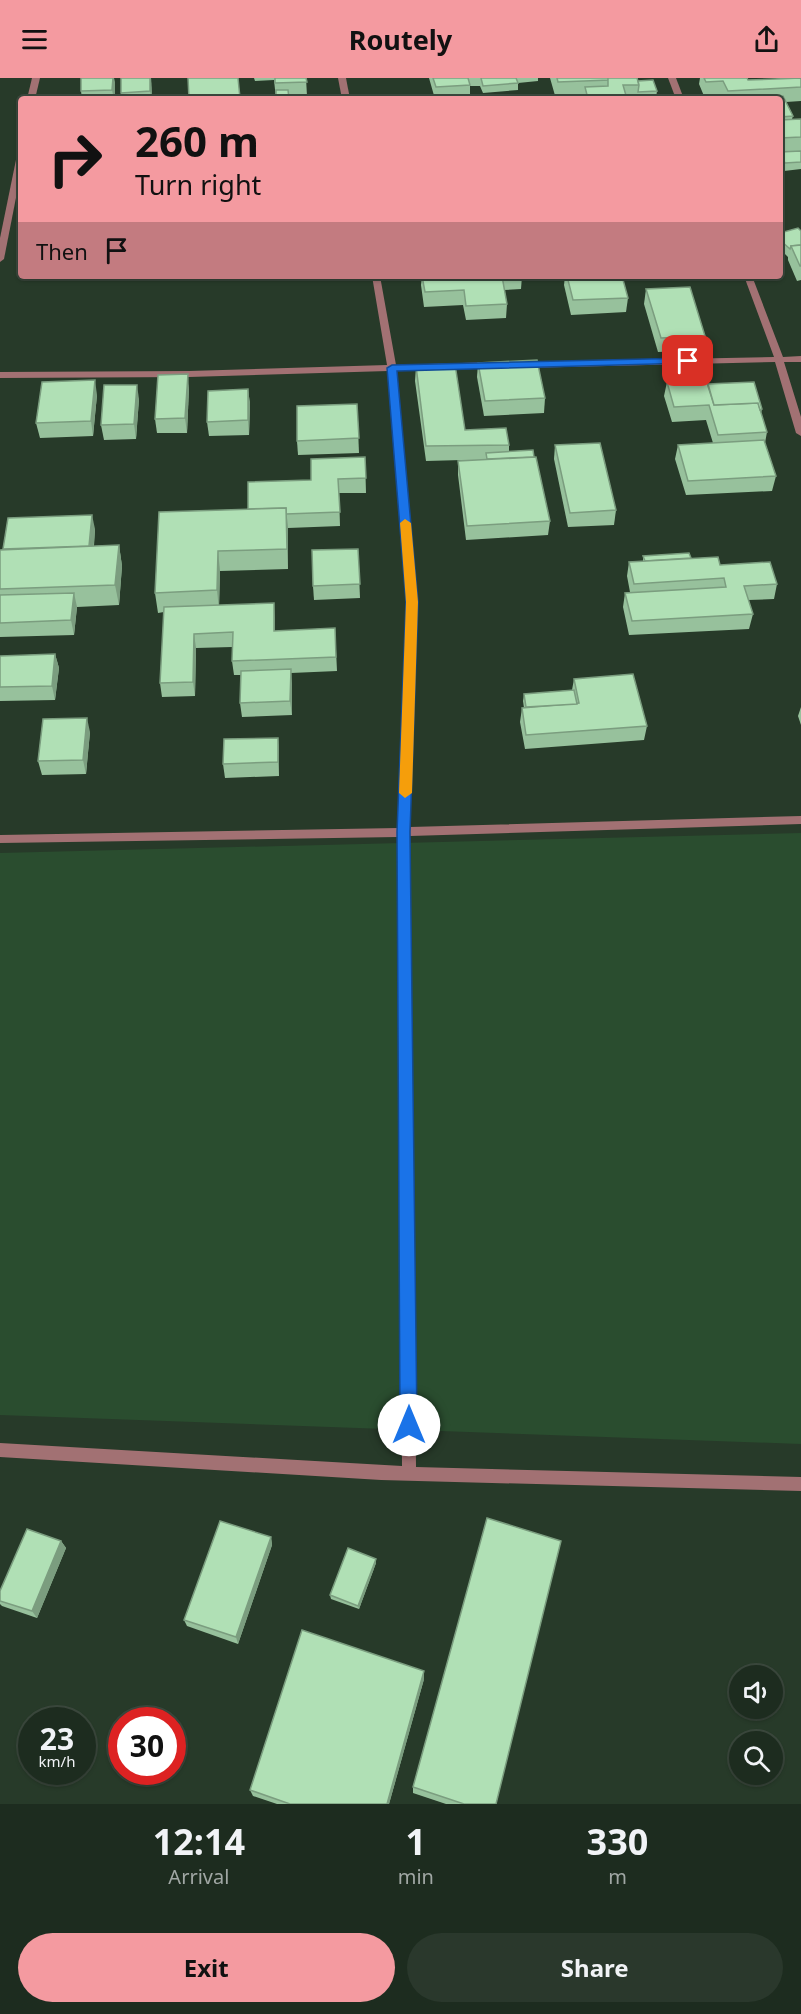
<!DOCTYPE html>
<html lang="en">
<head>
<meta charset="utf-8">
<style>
	:root { --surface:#1d2c1f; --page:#2a382c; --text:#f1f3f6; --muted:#a0a7a4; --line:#3b483d; --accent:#f49aa0 }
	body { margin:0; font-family:"Noto Sans",sans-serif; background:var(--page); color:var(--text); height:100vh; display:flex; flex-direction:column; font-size:22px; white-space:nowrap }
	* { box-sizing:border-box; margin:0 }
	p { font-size:20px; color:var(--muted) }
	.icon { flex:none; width:33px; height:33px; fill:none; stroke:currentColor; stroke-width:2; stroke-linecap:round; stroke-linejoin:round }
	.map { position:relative; height:1726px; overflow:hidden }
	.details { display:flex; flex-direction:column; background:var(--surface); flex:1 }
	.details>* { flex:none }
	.hud { position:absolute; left:18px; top:18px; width:765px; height:183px; border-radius:6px; box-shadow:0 2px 4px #0004,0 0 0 2px var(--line); background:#f49aa0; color:#111; overflow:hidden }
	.fabs { position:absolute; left:729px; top:1587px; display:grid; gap:12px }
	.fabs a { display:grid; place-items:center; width:54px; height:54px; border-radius:50%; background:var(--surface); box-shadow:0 2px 4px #0004,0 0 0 2px var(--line); font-size:30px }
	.speed { position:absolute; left:18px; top:1629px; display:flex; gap:12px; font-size:30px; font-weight:700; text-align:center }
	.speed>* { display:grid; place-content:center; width:78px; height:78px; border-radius:50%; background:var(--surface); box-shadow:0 2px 4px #0004,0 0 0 2px var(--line); line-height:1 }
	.speed small { font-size:15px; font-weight:400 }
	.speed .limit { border:9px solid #d22; background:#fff; color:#111 }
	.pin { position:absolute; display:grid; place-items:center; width:51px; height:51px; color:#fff; margin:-26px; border-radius:12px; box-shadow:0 3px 9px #0006 }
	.me { position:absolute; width:66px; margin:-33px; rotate:0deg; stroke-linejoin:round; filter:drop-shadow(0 0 4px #0008) }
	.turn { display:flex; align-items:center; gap:21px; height:126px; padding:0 18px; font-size:27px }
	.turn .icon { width:78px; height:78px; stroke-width:2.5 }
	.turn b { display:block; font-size:42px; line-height:51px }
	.then { display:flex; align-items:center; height:57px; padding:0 18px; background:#0003; gap:12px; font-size:22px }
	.eta { display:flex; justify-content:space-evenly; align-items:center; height:102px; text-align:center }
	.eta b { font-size:36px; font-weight:700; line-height:42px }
	.button { display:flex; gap:12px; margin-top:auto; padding:12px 18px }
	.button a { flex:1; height:69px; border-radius:36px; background:var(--accent); color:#111; font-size:24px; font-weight:700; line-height:69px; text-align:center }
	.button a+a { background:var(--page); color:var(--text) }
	header { display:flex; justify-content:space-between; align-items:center; height:78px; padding:0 18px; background:var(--accent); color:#111; font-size:27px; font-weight:700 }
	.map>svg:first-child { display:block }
</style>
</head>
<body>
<header><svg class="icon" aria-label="menu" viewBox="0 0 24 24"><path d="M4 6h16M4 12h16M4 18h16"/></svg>Routely<svg class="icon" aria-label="share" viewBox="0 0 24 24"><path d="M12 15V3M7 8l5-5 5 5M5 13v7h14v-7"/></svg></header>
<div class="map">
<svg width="801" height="1726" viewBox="0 0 801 1726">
	<rect width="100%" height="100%" fill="#273a29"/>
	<polygon fill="#2a4d2f" points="801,755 801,1366 0,1337 0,775"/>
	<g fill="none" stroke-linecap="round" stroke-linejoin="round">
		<g fill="#a27173" fill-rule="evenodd">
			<polygon points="32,0 40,0 35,21 27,21"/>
			<polygon points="338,0 346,0 350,21 342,21"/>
			<polygon points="668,0 676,0 684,21 676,21"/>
			<polygon points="18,72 21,72 21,94 4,181 0,184 0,160"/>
			<polygon points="372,198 380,198 396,287 494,284 498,287 494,290 397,293 417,524 410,749 801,738 801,746 410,758 416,1389 801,1399 801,1413 381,1402 0,1379 0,1365 402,1388 398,759 0,765 0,757 398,750 407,524 388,293 189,299 0,300 0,294 189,293 387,287"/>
			<polygon points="744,198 752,198 783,279 801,278 801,284 784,284 801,339 801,358 796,355 775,284 523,290 519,287 523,284 774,279"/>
		</g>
	</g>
	<g fill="#97c19c">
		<polygon points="81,0 114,0 115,21 82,21 81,13"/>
		<polygon points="151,0 152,21 122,21 121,15"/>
		<polygon points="254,0 306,0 307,18 289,19 276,21 274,2 255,3"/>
		<polygon points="429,0 538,0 538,3 518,5 518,12 483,15 480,8 470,8 470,21 435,21"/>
		<polygon points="550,0 637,0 638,3 657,13 656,20 556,21"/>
		<polygon points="700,0 747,0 748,2 801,0 801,23 786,24 793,38 792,41 801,41 801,91 784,93 780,84 780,21 723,21 721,17 704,18 699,6"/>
		<polygon points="801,153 801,202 797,203 788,182 788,179 780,171 780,155"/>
		<polygon points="422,198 522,198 521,211 504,212 507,226 506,240 466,242 463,227 424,229 421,207"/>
		<polygon points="565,198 622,198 628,220 626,234 571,237 564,207"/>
		<polygon points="646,211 705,258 703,272 658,274 644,226"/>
		<polygon points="478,285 545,320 544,335 484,338 477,299"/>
		<polygon points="416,288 465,352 509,367 509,374 550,443 548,457 466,462 458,397 458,383 462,382 426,383 415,303"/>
		<polygon points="667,304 708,306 762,331 761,335 767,354 765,365 776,398 772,413 686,417 675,381 678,367 713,365 706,342 672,344 664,318"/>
		<polygon points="189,310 187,355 157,355 155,341"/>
		<polygon points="248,311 250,326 249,357 209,358 207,344"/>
		<polygon points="97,317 93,358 40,360 36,345"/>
		<polygon points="139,321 136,361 104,362 101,347"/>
		<polygon points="357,326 359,375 298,377 297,363"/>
		<polygon points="555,367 616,432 614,447 568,449 554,381"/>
		<polygon points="365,379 366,415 339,415 340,448 288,450 288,491 220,493 219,527 275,540 275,553 335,550 337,593 291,595 292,637 242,639 240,625 241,597 234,597 232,583 232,569 196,570 195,618 162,619 160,605 164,534 158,535 155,515 248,431 311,402"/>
		<polygon points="95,451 94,468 119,467 122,488 119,527 77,529 74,557 0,559 0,472"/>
		<polygon points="358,471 360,520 314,522 313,508"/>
		<polygon points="643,478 691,480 720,487 777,506 774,521 748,522 753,536 749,551 629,557 623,529 625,515 630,514 627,498 629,484 643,483"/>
		<polygon points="55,576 59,590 55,622 0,623 0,578"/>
		<polygon points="574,601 647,648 644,662 525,671 520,644 522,630 524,630 523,623 524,616 572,612"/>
		<polygon points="801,629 801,647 798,638"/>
		<polygon points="90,654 86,696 42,697 38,683"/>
		<polygon points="278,660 279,673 279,698 225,700 223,686"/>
		<polygon points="271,1459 272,1467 238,1566 187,1548 184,1542"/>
		<polygon points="61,1463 66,1470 37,1540 2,1528 0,1526 0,1513"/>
		<polygon points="376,1481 376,1485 359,1531 331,1521 330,1517"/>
		<polygon points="424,1601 389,1726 277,1726 253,1718 250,1712"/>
		<polygon points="413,1709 496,1726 446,1726 413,1715"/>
	</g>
	<g fill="#7b9d7f">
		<polygon points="113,0 114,0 115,4 115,21 114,21 112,12"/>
		<polygon points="150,0 151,0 152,21 150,13"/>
		<polygon points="188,296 189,310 187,355 185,340"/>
		<polygon points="95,302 97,317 93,358 91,343"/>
		<polygon points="137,307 139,321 136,361 134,346"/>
		<polygon points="248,311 250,326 249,357 248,342"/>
		<polygon points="286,430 288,450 288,491 287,471"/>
		<polygon points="92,437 95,451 92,489 89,474"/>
		<polygon points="119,467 122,488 119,527 115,507"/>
		<polygon points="218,473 220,493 219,532 217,512"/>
		<polygon points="74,515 77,529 74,557 71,542"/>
		<polygon points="274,525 275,540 275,567 274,553"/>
		<polygon points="194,556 196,570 195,618 193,604"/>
		<polygon points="55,576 59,590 55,622 52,608"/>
		<polygon points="291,591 292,605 292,637 290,623"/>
		<polygon points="87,640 90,654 86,696 83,682"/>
		<polygon points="278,660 279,673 279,698 278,684"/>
		<polygon points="271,1459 272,1467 238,1566 236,1559"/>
		<polygon points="61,1463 66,1470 37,1540 32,1533"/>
		<polygon points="376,1481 376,1485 359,1531 358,1528"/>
		<polygon points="424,1593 424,1601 389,1726 387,1726"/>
	</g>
	<g fill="#b0e0b5" stroke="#7b9d7f" stroke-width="1.5">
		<polygon points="81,0 113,0 112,12 81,13"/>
		<polygon points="121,0 150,0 150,13 121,15"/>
		<polygon points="188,0 238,0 240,20 189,21"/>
		<polygon points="275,0 306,0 307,4 275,5"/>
		<polygon points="433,0 468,0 470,7 436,9"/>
		<polygon points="481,0 516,0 518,5 483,8"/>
		<polygon points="557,0 608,0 609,2 558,4"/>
		<polygon points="608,0 637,0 639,7 623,7 627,21 588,21 585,9 608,8"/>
		<polygon points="704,0 747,0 748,2 801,0 801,9 728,13 723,3 706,4"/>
		<polygon points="653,2 657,13 638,14 639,7 638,3"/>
		<polygon points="276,12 288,12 289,21 276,21"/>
		<polygon points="783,18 793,38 780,39 780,21 737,21"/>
		<polygon points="801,41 801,59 780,60 780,42"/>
		<polygon points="801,73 801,84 785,85 780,74"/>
		<polygon points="798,150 801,153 801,167 791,168 790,171 780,162 780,155"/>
		<polygon points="801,167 801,188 800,188 791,168"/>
		<polygon points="422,198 502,198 507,226 466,228 464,212 425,214"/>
		<polygon points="567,198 622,198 628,220 573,222"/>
		<polygon points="690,209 705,258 661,260 646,211"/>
		<polygon points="537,282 545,320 485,323 478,285"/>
		<polygon points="455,286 465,352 506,350 509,367 426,368 416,288"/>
		<polygon points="188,296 185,340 155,341 158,297"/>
		<polygon points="95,302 91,343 36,345 42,304"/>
		<polygon points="706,302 714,327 758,325 767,354 718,357 709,327 674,329 667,304"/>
		<polygon points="754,304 762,331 760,332 758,325 714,327 708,306"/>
		<polygon points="104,307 137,307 134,346 101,347"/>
		<polygon points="248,311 248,342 207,344 208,313"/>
		<polygon points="357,326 359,360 297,363 297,328"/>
		<polygon points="764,362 776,398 688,403 678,367"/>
		<polygon points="600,365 616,432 570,435 555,367"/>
		<polygon points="533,372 534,379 487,381 486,375"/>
		<polygon points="365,379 366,400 338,401 340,434 286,436 286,430 248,431 248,404 311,402 311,381"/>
		<polygon points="536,379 550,443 467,448 458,383"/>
		<polygon points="286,430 287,471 218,473 217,512 155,515 159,434"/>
		<polygon points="92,437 89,468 3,471 8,440"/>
		<polygon points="119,467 115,507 0,511 0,472"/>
		<polygon points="358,471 360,506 313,508 312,472"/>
		<polygon points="689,475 691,480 645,483 643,478"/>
		<polygon points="718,479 720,487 770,484 777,506 744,508 753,536 632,543 625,515 726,509 724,500 634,506 629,484"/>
		<polygon points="74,515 71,542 0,545 0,517"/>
		<polygon points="274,525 274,553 335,550 336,579 232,583 233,554 194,556 193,604 160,605 164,529"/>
		<polygon points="55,576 52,608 0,609 0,578"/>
		<polygon points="291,591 290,623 240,625 241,593"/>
		<polygon points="633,596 647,648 526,657 522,630 579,625 574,601"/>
		<polygon points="574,612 577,626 526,629 524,616"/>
		<polygon points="87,640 83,682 38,683 43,641"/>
		<polygon points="278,660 278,684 223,686 224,661"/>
		<polygon points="487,1440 561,1463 496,1726 464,1726 413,1709"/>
		<polygon points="220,1443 271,1459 236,1559 184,1542"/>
		<polygon points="27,1451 61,1463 32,1533 0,1523 0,1513"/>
		<polygon points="348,1470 376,1481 358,1528 330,1517"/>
		<polygon points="302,1552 424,1593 387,1726 290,1726 250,1712"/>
	</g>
	<polygon fill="#1a73e8" stroke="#114b97" stroke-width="1.5" points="688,280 692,281 692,285 397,293 418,524 410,754 417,1347 415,1353 409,1356 403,1353 400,1347 397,754 406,524 387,290 392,287"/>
	<polygon fill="#f59e0b" points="405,441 411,445 418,524 412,715 405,720 399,715 406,524 400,445"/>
</svg>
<div class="fabs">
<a><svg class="icon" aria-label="sound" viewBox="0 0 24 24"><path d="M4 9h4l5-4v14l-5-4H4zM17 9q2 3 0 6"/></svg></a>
<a><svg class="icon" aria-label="search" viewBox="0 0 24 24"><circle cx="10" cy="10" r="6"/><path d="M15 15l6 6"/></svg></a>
</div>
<div class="speed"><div>23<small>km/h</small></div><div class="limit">30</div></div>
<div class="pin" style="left:688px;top:283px;background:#d93025"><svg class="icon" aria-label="arrive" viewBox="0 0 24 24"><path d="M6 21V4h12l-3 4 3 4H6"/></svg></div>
<svg class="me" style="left:409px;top:1347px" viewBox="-20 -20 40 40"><circle r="19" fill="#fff"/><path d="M0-13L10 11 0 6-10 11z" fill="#1a73e8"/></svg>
<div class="hud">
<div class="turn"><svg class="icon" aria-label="right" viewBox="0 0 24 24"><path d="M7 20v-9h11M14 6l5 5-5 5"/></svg><div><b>260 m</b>Turn right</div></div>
<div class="then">Then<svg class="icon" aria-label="arrive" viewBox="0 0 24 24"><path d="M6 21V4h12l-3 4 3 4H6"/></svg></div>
</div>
</div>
<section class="details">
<div class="eta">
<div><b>12:14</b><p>Arrival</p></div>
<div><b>1</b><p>min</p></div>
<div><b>330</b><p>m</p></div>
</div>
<div class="button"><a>Exit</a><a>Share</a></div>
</section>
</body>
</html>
